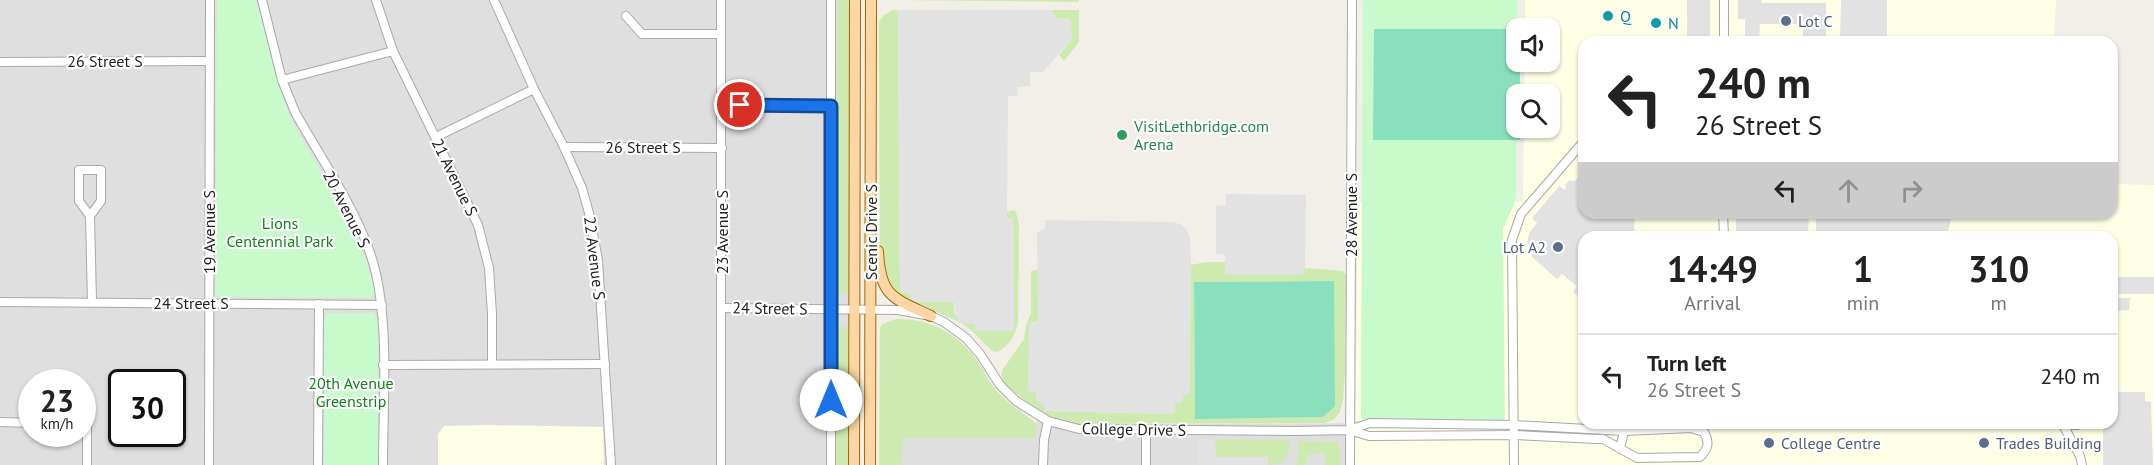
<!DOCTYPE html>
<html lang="en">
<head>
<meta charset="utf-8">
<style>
	:root { --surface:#fff; --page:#f6f6f6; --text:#222; --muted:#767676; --line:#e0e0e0 }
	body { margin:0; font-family:"PT Sans",sans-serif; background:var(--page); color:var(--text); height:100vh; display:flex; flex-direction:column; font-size:22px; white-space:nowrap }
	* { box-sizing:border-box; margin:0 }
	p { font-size:20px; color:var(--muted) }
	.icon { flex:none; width:33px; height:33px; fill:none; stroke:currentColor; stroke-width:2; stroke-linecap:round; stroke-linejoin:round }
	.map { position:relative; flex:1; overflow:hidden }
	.sheet { position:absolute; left:1578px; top:231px; width:540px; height:198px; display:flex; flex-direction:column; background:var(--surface); border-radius:18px; box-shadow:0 2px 4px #0004 }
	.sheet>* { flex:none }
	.guide { position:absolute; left:1578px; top:36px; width:540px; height:183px; border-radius:18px; box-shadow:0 2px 4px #0004; background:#fff; color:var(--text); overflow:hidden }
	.fabs { position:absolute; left:1506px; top:18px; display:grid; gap:12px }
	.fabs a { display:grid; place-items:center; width:54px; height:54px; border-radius:12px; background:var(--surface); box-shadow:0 2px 4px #0004; font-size:30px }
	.speed { position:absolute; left:18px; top:369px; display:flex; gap:12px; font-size:30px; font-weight:700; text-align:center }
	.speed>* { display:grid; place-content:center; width:78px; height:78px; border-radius:50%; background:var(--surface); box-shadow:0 2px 4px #0004; line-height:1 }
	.speed small { font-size:15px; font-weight:400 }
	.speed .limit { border:3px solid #111; border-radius:9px; background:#fff; color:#111 }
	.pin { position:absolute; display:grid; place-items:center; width:51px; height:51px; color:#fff; margin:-26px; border:3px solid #fff; border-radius:50%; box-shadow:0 2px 6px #0007 }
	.me { position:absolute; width:66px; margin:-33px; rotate:0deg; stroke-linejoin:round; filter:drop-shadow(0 0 4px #0008) }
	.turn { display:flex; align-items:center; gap:21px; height:126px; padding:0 18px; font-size:27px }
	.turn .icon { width:78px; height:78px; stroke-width:2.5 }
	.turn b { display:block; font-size:42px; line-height:51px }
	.lanes { display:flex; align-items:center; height:57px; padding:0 18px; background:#0003; justify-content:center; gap:30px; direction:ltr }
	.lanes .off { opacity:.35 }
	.eta { display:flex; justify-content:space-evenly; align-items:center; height:102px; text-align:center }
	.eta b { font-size:36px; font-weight:600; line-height:42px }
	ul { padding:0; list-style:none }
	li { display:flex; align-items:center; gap:18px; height:84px; padding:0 18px; border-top:2px solid var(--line) }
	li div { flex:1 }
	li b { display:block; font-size:22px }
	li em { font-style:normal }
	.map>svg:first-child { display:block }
</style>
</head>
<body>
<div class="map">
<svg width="2154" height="465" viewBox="0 0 2154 465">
	<rect width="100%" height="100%" fill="#f2efe9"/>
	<g fill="#e0dfdf" fill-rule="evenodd">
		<path d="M0,0H855L854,465H0ZM32,382H82V434H32ZM122,382H172V434H122Z"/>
		<polygon points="1042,414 1069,424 1088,425 1355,423 1355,465 902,465 902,438 1035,438 1036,423"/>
	</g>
	<g fill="#ffffe5" fill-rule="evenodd">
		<path d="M1525,0H2056L2054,42H1584V213H2112V184L2154,185V465H1355L1358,203L1523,202L1524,128H1550V94H1524L1525,62H1550V28H1525ZM1584,237H2112V423H1584Z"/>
		<polygon points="488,425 603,427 604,465 438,465 438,434 444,426"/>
	</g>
	<g fill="#cdebb0" fill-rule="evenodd">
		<polygon points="837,0 850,0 850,293 836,293"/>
		<polygon points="894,0 1079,0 1079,2"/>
		<path d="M893,10H898L900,289L902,292L911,294L912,302H954V312L961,323H975L1014,331V223L1012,218H1007V212L1014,210L1016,212L1019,225L1018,325C1014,336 1009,346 998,352L992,351L972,331L961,323L890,290L880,263L879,22L884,15Z"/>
		<polygon points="1051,10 1079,10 1079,42 1064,61 1059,55 1072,39 1068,19 1056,18"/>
		<path d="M1207,262H1225V275H1303V269L1305,268L1343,271L1346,276L1345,372L1343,400L1340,412L1334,420L1325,423L1069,424L1055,420L1030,405L1005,384L1001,375L1003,369L1024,339L1026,325L1031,313V271L1038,270V321L1032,323L1036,392L1049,411L1174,414L1175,403L1182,394L1190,393V265ZM1334,281L1323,417L1195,418L1194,282Z"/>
		<path d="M896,319C927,318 957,332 976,359C983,369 988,380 996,390C1007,403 1023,413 1036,423V438H903L902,465H879L880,328L882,324Z"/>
		<polygon points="836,327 851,327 850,465 836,465"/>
		<path d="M1215,439L1289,440C1290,455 1285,465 1268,465L1267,457H1216Z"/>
		<polygon points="1299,441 1337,442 1340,449 1340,465 1325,465 1325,453 1308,454 1307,462 1304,465 1297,465"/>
	</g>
	<g fill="#c8facc">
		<polygon points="217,0 256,0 282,95 295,127 347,215 367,262 375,289 374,295 370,298 215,297"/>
		<polygon points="1363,0 1517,0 1516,199 1503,229 1505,420 1361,419"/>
		<polygon points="327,313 373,313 378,319 378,465 324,465 324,318"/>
	</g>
	<g fill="#88e0be">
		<polygon points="1374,29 1516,29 1516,62 1520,62 1520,94 1516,94 1516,128 1520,128 1520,140 1373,140"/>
		<polygon points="1334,281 1335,406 1323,417 1195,419 1194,282"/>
	</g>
	<g fill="#e2e2e2">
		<rect x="1687" y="0" width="23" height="42"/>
		<polygon points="1738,0 1761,0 1762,3 1826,3 1826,42 1803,42 1803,24 1760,24 1759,42 1745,42 1745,19 1738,19"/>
		<polygon points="1841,0 1887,0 1887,42 1840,42"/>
		<polygon points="898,10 1051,10 1056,18 1071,20 1072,39 1043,72 1030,72 1030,86 1017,87 1018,96 1008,96 1007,218 1012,218 1014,223 1014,331 975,331 975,324 961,323 956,317 954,302 912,302 911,295 902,292 900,289"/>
		<polygon points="1584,171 1584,213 1635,213 1634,237 1584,237 1584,301 1573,292 1577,286 1562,274 1557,279 1531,256 1535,250 1527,243 1529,233 1537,223 1532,218 1559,186 1565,190 1566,187 1565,185 1570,180 1575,181"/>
		<polygon points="1226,194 1306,195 1305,268 1303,269 1303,275 1225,275 1225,255 1216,254 1216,206 1226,205"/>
		<polygon points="1736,213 1809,213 1808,237 1736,237"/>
		<polygon points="1816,213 1953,213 1946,237 1816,237"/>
		<polygon points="1045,220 1174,222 1182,225 1187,231 1190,238 1191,261 1190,394 1183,394 1182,403 1175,403 1174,414 1044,411 1044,405 1036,401 1036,393 1031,392 1028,389 1029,325 1038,321 1037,232 1045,229"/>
		<rect x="2112" y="277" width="42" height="17"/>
		<polygon points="2112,298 2130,298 2129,310 2112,311"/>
		<polygon points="2112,392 2145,392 2145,401 2151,402 2153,465 2103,465 2103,423 2112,423"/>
		<polygon points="1198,439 1215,439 1216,457 1268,457 1268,465 1198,465"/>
	</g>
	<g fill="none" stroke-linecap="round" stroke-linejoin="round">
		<defs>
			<g id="minor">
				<path d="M262,0L282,80L295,112C322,161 364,219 376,274C389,331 383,406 383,465"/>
				<polyline points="376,0 393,51 478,225 489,268 492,314 492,364"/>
				<polyline points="494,0 534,89 564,147 582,188 589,213 598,260 611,465"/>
				<polyline points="626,16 642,34 721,34"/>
				<polyline points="1724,42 1724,0"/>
				<polyline points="0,62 209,61"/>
				<polyline points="282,80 393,51"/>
				<polyline points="722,105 831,106"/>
				<polyline points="436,137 534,89"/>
				<polyline points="564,147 722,148"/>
				<polyline points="1723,213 1724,237"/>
				<polyline points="90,216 79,201 79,170 101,170 101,201 90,216 92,302"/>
				<polyline points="0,302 382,305"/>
				<path d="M722,308L898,310L931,316L944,322L966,338L980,354L1000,385L1016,401L1048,421L1079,429L1295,431L1349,430L1370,423L1514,425L1624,431L1691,428L1704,432C1710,443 1708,449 1700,457L1637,458L1603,439H1597L1514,435L1369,436L1349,430"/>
				<polyline points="383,365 605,364"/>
				<polyline points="0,422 32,423"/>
				<polyline points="82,423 87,423 87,465"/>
				<polyline points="2062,423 2080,456 2082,465"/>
				<polyline points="2062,424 2077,425 2082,423"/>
				<polyline points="1146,430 1146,465"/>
				<polyline points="1620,449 1624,431"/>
				<polyline points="209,465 210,0"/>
				<polyline points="318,465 319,304"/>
				<polyline points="721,465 721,0"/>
				<polyline points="831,465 831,0"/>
				<polyline points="1043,465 1044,440 1048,421"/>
				<polyline points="1350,465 1352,0"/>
				<polyline points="1514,465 1512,240 1521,214 1584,141"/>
			</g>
			<g id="major">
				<path d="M878,251C880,297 893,298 931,316"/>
				<polyline points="854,465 855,0"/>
				<polyline points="870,465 871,0"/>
			</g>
		</defs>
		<use href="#minor" stroke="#a9a9a9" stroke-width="10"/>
		<use href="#major" stroke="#a06b00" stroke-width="12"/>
		<use href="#minor" stroke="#fff" stroke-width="8"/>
		<use href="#major" stroke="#fcd6a4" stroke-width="10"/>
	</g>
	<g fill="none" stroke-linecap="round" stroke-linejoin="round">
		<defs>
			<polyline id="route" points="740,105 831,106 831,400"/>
		</defs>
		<use href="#route" stroke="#114b97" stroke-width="15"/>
		<use href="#route" stroke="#1a73e8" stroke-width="10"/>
	</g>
	<g fill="#0f9aa8" stroke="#fff" stroke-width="2">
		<circle cx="1608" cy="16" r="6"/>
		<circle cx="1656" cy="23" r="6"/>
	</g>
	<g fill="#5c6f8a" stroke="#fff" stroke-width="2">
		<circle cx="1786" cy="21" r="6"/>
		<circle cx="1558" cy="247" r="6"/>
		<circle cx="1769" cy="443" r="6"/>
		<circle cx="1984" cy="443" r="6"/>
	</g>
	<circle fill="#2e9e5b" stroke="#fff" stroke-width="2" cx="1122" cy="135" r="6"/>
	<g text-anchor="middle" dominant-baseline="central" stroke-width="4.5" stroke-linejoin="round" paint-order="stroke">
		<g font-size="16" fill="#0d838f" stroke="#fff" text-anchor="start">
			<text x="1620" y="16">Q</text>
			<text x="1668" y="23">N</text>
		</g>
		<g font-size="16" fill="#4e5e75" stroke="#fff" text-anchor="start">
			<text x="1798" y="21">Lot C</text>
			<text x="1546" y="247" text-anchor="end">Lot A2</text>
			<text x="1781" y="443">College Centre</text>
			<text x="1996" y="443">Trades Building</text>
		</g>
		<g font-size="16" fill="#222" stroke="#fff">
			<text x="105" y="61">26 Street S</text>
			<text x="643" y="147">26 Street S</text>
			<text transform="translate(455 177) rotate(64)">21 Avenue S</text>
			<text transform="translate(347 209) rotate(63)">20 Avenue S</text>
			<text transform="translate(1351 215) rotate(-90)">28 Avenue S</text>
			<text transform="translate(209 232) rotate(-90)">19 Avenue S</text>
			<text transform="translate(722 232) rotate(-90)">23 Avenue S</text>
			<text transform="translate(871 232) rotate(-90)">Scenic Drive S</text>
			<text transform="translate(595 258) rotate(83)">22 Avenue S</text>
			<text x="191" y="303">24 Street S</text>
			<text transform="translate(770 308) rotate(1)">24 Street S</text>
			<text transform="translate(1134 429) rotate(1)">College Drive S</text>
		</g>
		<g font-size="16" fill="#27864d" stroke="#fff" text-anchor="start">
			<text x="1134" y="126">VisitLethbridge.com<tspan x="1134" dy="18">Arena</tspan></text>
		</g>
		<g font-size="16" fill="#0c8416" stroke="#fff">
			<text x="280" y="223">Lions<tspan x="280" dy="18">Centennial Park</tspan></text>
			<text x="351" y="383">20th Avenue<tspan x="351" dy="18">Greenstrip</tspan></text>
		</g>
	</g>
</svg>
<div class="fabs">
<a><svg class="icon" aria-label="sound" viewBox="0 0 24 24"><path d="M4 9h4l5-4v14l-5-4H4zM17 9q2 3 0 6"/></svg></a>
<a><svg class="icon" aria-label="search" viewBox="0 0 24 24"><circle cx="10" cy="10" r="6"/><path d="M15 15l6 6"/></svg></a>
</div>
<div class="speed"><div>23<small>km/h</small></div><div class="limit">30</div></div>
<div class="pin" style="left:740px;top:105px;background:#d93025"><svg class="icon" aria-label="arrive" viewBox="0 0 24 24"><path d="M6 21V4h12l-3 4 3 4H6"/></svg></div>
<svg class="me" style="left:831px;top:400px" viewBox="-20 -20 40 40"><circle r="19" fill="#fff"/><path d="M0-13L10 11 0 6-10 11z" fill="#1a73e8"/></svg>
<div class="guide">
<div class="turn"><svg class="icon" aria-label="left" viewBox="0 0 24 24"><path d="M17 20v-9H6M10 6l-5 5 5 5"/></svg><div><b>240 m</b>26 Street S</div></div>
<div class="lanes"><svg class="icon" aria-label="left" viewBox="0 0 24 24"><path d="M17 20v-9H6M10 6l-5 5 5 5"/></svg><svg class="icon off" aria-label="ahead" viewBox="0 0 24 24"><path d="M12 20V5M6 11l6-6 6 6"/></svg><svg class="icon off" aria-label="right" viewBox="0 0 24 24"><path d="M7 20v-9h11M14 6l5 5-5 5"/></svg></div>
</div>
<section class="sheet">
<div class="eta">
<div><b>14:49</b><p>Arrival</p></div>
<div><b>1</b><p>min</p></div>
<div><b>310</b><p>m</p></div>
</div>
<ul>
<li><svg class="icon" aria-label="left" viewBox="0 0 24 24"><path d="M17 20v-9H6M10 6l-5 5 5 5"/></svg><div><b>Turn left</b><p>26 Street S</p></div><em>240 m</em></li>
</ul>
</section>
</div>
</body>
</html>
